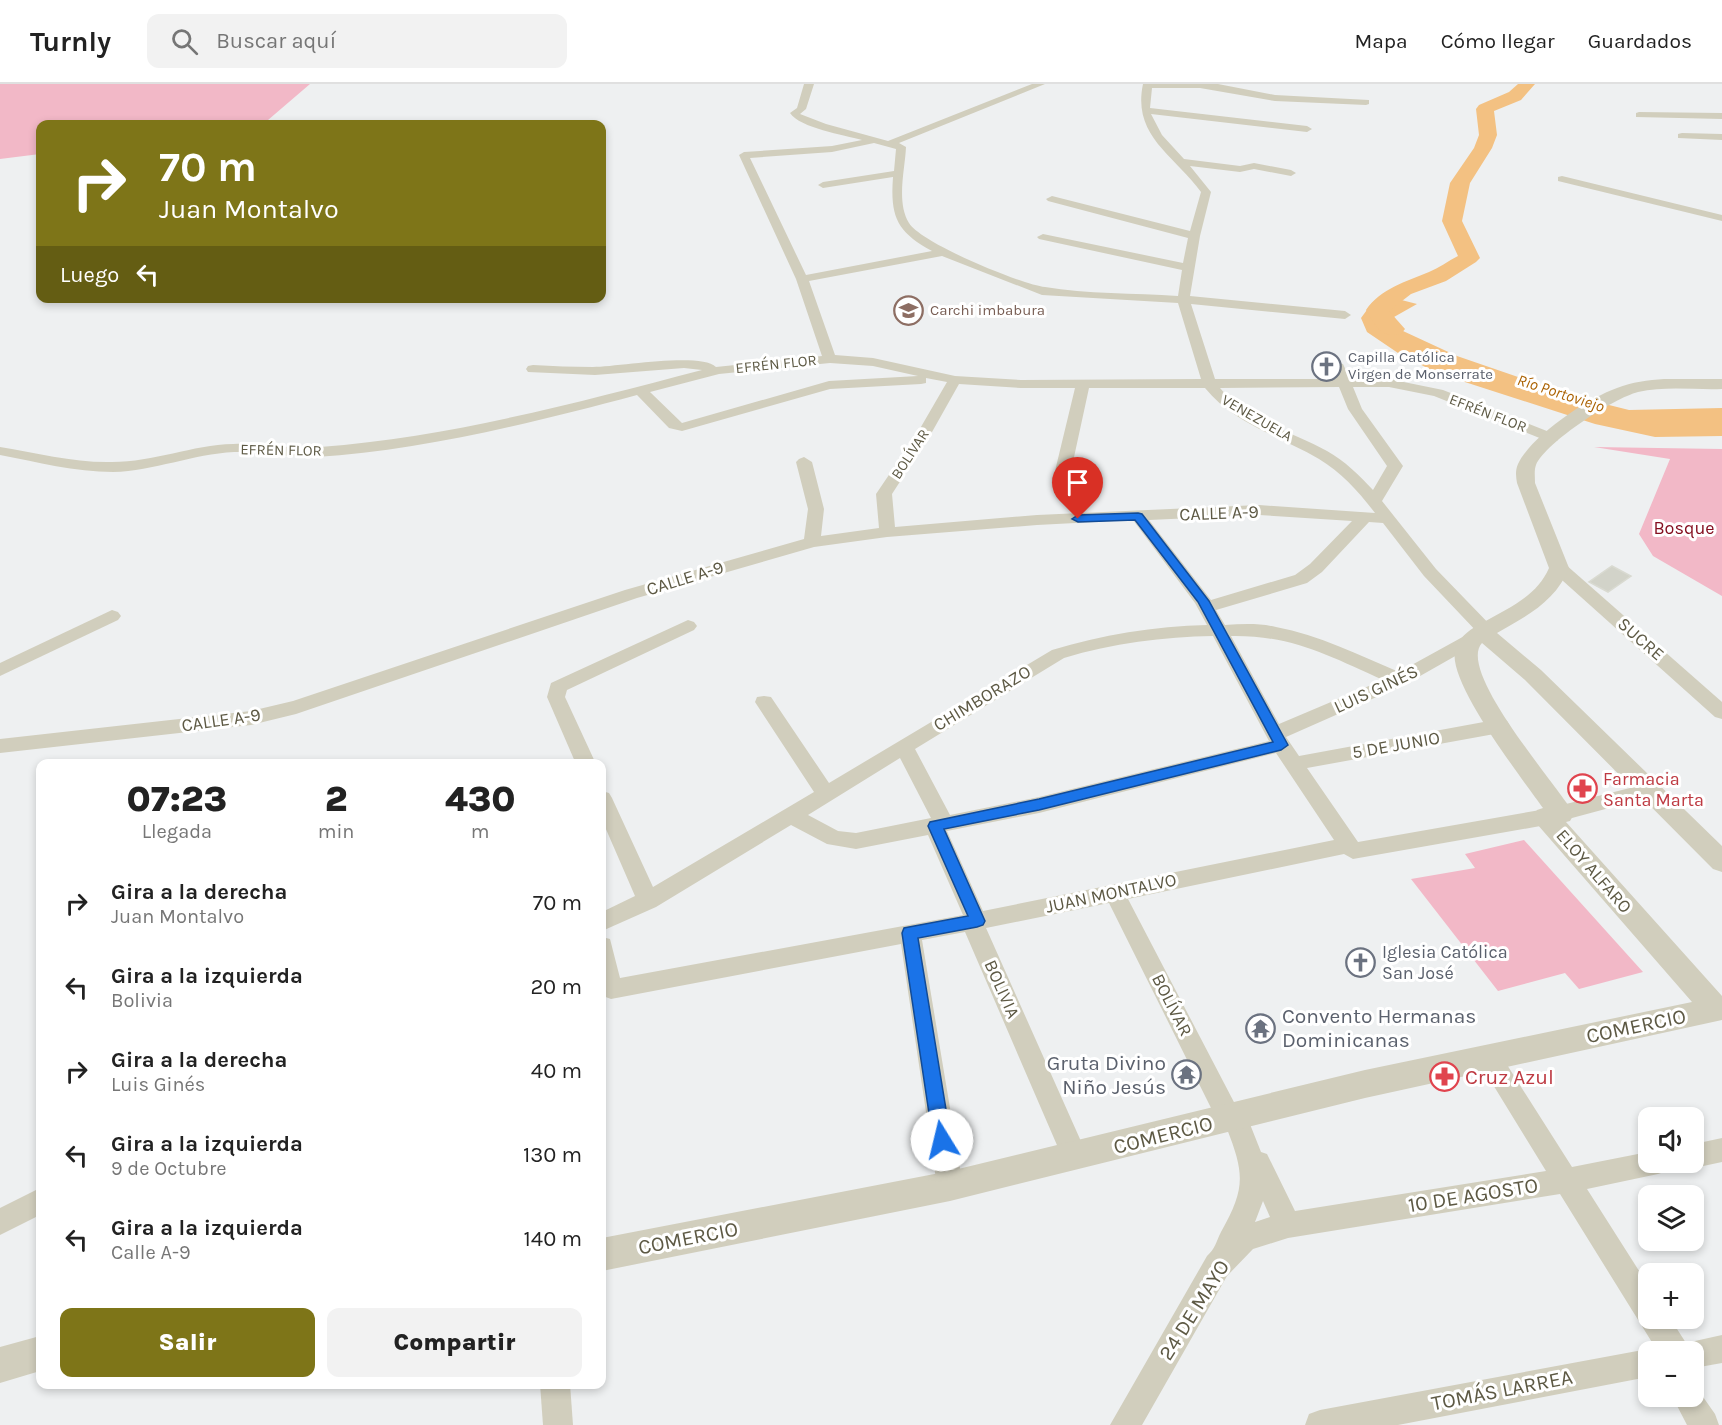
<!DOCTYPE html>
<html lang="es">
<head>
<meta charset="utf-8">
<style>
	:root { --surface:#fff; --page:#f2f2f2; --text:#222; --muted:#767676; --line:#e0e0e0; --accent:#7e7518 }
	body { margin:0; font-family:Karla,sans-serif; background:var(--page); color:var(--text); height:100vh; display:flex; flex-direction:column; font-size:22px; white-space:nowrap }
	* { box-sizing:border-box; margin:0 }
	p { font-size:20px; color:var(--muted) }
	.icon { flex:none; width:33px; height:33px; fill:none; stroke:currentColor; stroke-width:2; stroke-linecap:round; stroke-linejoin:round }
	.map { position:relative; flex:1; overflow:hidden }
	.details { position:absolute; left:36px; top:675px; width:570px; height:630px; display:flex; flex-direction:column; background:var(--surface); border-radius:12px; box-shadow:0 3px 9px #0003 }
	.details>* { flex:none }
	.top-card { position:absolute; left:36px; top:36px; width:570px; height:183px; border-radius:12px; box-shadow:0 3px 9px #0003; background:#7e7518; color:#fff; overflow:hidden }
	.controls { position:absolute; left:1638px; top:1023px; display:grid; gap:12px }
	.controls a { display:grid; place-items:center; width:66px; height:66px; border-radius:12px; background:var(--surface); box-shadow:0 3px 9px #0003; font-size:30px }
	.pin { position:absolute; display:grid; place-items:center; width:51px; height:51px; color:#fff; margin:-62px -26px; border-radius:50% 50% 50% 0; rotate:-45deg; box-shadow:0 0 6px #0007 }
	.pin .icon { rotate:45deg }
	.me { position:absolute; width:66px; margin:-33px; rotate:351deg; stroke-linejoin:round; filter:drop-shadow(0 0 4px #0008) }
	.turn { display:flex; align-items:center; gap:21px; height:126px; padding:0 24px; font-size:27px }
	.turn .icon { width:78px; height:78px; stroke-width:2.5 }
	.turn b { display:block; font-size:42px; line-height:51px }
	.then { display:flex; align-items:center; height:57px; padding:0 24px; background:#0003; gap:12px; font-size:22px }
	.eta { display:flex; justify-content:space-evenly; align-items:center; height:102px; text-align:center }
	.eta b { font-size:36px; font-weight:800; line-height:42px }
	.primary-button { display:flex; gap:12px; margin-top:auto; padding:12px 24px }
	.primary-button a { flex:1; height:69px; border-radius:12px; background:var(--accent); color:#fff; font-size:24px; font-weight:800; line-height:69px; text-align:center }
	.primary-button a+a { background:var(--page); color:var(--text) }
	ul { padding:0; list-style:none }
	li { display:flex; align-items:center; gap:18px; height:84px; padding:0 24px }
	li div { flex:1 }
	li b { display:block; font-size:22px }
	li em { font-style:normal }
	header { display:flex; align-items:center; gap:36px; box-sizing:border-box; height:84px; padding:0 30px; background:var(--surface); border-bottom:2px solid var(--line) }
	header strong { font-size:28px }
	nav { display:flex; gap:33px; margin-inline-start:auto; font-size:21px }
	.search { width:420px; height:54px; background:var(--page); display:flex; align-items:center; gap:15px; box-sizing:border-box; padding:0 21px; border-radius:12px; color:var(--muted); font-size:22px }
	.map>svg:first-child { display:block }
</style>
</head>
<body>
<header>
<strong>Turnly</strong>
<div class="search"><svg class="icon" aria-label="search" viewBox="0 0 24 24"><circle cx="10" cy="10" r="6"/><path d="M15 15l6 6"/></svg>Buscar aquí</div>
<nav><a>Mapa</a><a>Cómo llegar</a><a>Guardados</a></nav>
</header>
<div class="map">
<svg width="1722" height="1341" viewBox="0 0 1722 1341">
	<rect width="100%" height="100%" fill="#eef0f1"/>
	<g fill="#f2b8c7">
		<polygon points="0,0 310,0 268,36 301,38 283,40 40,40 40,70 0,75"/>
		<polygon points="1594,363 1722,365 1722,512 1653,472 1639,450 1670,375"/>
		<polygon points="1524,756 1643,888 1579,905 1565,889 1498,907 1411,795 1475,784 1465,770"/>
	</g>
	<polygon fill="#f3c182" points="1382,211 1417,220 1394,233 1403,247 1457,272 1573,312 1629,326 1722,324 1722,352 1655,353 1595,340 1437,289 1398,269 1367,248 1361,234 1372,219"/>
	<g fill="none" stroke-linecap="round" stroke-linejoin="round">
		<path fill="#f3c182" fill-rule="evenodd" d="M1518,0H1535L1521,16L1494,27L1497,51L1492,64L1470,99L1462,137L1480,174L1476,178L1446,197L1411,210L1389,227L1405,245L1401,250C1381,255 1375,241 1366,226C1381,204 1406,198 1429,188C1439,184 1448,177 1458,172L1442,137L1450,99L1474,64L1479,51L1476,25L1479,21L1509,8Z"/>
	</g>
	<polygon fill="#d2d3c9" stroke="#d9dad1" stroke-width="1.5" points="1612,482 1631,492 1608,508 1589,498"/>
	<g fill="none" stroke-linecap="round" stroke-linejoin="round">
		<g fill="#d1cebd" fill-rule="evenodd">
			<path d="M804,0H814L806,25L800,30L826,40L888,57L1032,0H1045L899,59L906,63C905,86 896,118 909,139C921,159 1020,200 1045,203C1086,210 1135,209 1178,212L1182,186L1039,155L1037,153L1043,150L1183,179L1188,154L1048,117L1046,115L1052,112L1190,147L1201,108C1174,71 1132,52 1143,0H1218L1275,11L1369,16V20L1366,21L1275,17L1200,4H1152L1150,24L1307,42L1312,45L1307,48L1151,30L1162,51L1184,75L1240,82L1254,79L1291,86L1296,89L1291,92L1254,85L1240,88L1190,82L1211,108L1200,152L1190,212L1345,227L1351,231L1345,235L1191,220L1215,295H1336L1331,283L1338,279L1343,280L1350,295H1389L1443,306L1557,351L1559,354L1557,357H1547L1434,312L1389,303H1353L1362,325L1403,382L1382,417L1436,485L1496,547L1493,551H1481L1483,554L1480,558L1406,600L1286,653L1299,672L1500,635L1507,637L1510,642L1507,647L1500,649L1307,684L1358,758L1546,725L1650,699L1657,701L1660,706L1657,711L1650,713L1546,741L1353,775L1344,770L1128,815L1236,1022L1244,1025L1261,1068L1267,1070L1295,1127L1546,1087L1476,973L1479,965L1488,962L1497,965L1572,1083L1648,1068V1078H1671L1667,1087L1658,1090L1587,1105L1648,1201V1234H1670L1686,1259L1722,1251V1279L1694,1284V1268H1658L1560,1110L1288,1154L1253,1165L1227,1192L1142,1341H1110L1207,1172C1215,1165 1216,1158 1221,1148C1245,1105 1245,1091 1227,1045L1220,1042L1109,819L986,844L1088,1073L1084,1082L1075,1085L1066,1082L965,848L922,856L963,1102L959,1111L950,1115L941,1111L937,1102L901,860L611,915L603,912L602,853L610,855L620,894L963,831L928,751L856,765L827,760L791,741L656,823L602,847V828L635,812L602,736V707L609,709L612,714L653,803L814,708L755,618L757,613L764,612L771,613L829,699L1052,566C1101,551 1155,542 1207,541L1195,519L1133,436L1037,441L887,453L814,463L637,514L296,630L251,641L0,669V655L251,627L293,617L625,506L804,455L808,425L796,378L799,375L804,373L812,378L824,425L821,452L879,444L876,410L918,348L947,298L926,294V299L921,300L830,305L682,347L669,344L637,311C536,338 420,367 316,373C288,374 261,367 234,368C193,370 154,387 113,388C75,388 37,378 0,371V363C37,369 75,379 112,378C154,378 192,361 233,360C262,358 290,366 320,363C450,353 576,319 702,286L684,284L595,291L528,288L526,285L528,282L533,281C553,282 573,283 593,283C618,283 700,268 716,283L822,272L796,195L739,71L744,68L832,62L862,56C844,51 800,44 790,29L797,24ZM874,59L896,65L894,87L823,98L818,101L823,104L893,93C890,133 897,148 932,167L806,191L750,74L832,68ZM942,172L1042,211L1178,219L1201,295L1021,296L955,292L873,274L835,271L809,197ZM830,279L873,282L918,292L829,297L682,339L650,308L719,290ZM959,300L1021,304H1075L1055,387L1063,392L1071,387L1089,304H1205C1234,340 1280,352 1319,375C1342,389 1359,408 1375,429L1259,421L1037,431L895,443L892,410L932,348ZM1339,303L1348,325L1387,382L1373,406C1359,391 1345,377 1327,367C1292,348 1245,335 1220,304ZM1259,431L1352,437L1310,480L1295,491L1211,516L1149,436ZM1369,438L1383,439L1424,492L1479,550H1468L1399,588C1359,571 1319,551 1276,543C1259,539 1242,540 1225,541L1216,526L1307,499L1322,488ZM1213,552L1269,657L1039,713L950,731L915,665L1064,574C1112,559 1164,553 1213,552ZM1231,552C1292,551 1329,572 1383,596L1279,640ZM1276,669L1334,756L983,827L947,747L1039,729ZM900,674L931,734L856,749L838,747L808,731ZM1263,1117L1270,1133L1255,1138Z"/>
			<polygon points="1639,28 1722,29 1722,35 1636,33 1636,29"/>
			<polygon points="1682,49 1722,50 1722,56 1678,54 1678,50"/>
			<polygon points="1562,92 1722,131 1722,137 1558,97 1558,93"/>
			<polygon points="1559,479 1565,480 1722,618 1722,635 1715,633 1553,488 1551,484 1553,480"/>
			<polygon points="112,526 118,528 121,532 118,536 0,592 0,579"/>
			<polygon points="688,536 694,538 697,542 694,546 567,606 565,613 596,680 576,680 547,613 551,599"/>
			<polygon points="1722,1054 1722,1078 1694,1084 1685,1081 1684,1078 1694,1078 1694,1060"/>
			<polygon points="40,1104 40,1131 0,1151 0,1124"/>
			<polygon points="1648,1265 1655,1268 1648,1268 1648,1293 1398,1341 1305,1341 1309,1330 1320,1326"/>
			<polygon points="540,1300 570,1300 573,1341 543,1341"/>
			<polygon points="1694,1300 1715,1330 1719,1341 1687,1341 1672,1312 1694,1312"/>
		</g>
		<g fill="#d1cebd" fill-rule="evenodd">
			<path d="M1664,295H1722V305C1694,306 1665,302 1638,308C1614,314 1546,358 1536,381C1534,386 1535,393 1535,399L1569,484C1556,517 1527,532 1497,549L1541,586L1722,762V788L1713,785L1525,596L1482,559C1456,587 1558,702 1574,730L1570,737L1566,738L1722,912V936L1365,1014L950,1117L602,1187V1154L950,1087L1365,986L1692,918L1537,740L1533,733L1537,726L1543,724C1523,696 1448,599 1455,567C1458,553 1472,544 1484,538C1509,524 1537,512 1549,484L1517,399C1516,393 1515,387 1518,380C1531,352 1588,314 1617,304C1632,298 1648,296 1664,295Z"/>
			<polygon points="40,1252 40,1287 0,1299 0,1263"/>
		</g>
	</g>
	<polygon fill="#1a73e8" stroke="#114b97" stroke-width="1.5" points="1138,429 1142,430 1209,517 1288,661 1281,666 1039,726 944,745 985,837 983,841 977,843 918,854 951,1056 949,1062 942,1064 936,1062 933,1056 902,849 904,844 909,843 968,832 928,742 930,738 1039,715 1273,658 1198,518 1135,436 1078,438 1072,435 1078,431"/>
	<defs>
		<symbol id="school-ring" viewBox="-11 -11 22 22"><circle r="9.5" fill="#fff" stroke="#8d6e63" stroke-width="1.5"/><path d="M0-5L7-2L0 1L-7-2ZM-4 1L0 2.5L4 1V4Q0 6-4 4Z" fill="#8d6e63"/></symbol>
		<symbol id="church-ring" viewBox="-11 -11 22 22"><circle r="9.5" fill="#fff" stroke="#6b7280" stroke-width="1.5"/><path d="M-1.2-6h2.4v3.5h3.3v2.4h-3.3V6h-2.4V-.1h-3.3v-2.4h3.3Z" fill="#6b7280"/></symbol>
		<symbol id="pharmacy-ring" viewBox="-11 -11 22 22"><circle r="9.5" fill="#fff" stroke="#e0444e" stroke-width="1.5"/><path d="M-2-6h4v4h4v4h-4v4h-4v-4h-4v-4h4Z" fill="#e0444e"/></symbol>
		<symbol id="temple-ring" viewBox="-11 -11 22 22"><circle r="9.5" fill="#fff" stroke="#6b7280" stroke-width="1.5"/><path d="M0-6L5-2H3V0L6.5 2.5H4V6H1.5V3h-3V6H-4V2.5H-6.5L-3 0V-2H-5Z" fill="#6b7280"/></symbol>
	</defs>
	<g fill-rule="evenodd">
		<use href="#school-ring" x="892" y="210" width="33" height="33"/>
		<use href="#church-ring" x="1310" y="266" width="33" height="33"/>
		<use href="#pharmacy-ring" x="1566" y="688" width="33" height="33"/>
		<use href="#church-ring" x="1344" y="862" width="33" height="33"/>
		<use href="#temple-ring" x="1244" y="928" width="33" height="33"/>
		<use href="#temple-ring" x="1170" y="974" width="33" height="33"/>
		<use href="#pharmacy-ring" x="1428" y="976" width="33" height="33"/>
	</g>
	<g text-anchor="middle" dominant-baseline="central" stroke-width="6" stroke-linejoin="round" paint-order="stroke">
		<g font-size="15" fill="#785e54" stroke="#fff" text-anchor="start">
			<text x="930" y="226">Carchi imbabura</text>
		</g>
		<g font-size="15" fill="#5b616d" stroke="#fff" text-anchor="start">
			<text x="1348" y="273">Capilla Católica<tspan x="1348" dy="17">Virgen de Monserrate</tspan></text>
		</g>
		<g font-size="15" fill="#5d5944" stroke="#fff">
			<text transform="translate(776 280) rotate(-6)">EFRÉN FLOR</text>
			<text transform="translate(1488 329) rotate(21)">EFRÉN FLOR</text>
			<text transform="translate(1257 334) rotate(30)">VENEZUELA</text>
			<text transform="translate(281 366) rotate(1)">EFRÉN FLOR</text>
			<text transform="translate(910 370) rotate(-57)">BOLÍVAR</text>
		</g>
		<g font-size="16" font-style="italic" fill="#ab6202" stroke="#fff">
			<text transform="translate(1561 309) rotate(18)">Río Portoviejo</text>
		</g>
		<g font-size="18" fill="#5d5944" stroke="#fff">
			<text transform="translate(1219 429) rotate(-2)">CALLE A-9</text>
			<text transform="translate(685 494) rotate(-17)">CALLE A-9</text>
			<text transform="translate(1641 555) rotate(41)">SUCRE</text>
			<text transform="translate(1376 605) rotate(-25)">LUIS GINÉS</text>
			<text transform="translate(982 614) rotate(-31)">CHIMBORAZO</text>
			<text transform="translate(221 636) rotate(-8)">CALLE A-9</text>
			<text transform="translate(1396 661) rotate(-10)">5 DE JUNIO</text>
			<text transform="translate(1594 787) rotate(49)">ELOY ALFARO</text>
			<text transform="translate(1111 809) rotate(-12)">JUAN MONTALVO</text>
			<text transform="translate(1002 905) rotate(66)">BOLIVIA</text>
			<text transform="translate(1172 921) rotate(63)">BOLÍVAR</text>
		</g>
		<g font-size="18" fill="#840f20" stroke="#fff">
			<text x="1684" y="444">Bosque</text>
		</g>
		<g font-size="18" fill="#be3a42" stroke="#fff" text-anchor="start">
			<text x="1603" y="695">Farmacia<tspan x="1603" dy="21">Santa Marta</tspan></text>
		</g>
		<g font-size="18" fill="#5b616d" stroke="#fff" text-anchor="start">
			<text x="1382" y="868">Iglesia Católica<tspan x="1382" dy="21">San José</tspan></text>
		</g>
		<g font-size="21" fill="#5b616d" stroke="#fff" text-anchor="start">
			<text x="1282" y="932">Convento Hermanas<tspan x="1282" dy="24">Dominicanas</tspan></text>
			<text x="1166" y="979" text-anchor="end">Gruta Divino<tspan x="1166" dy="24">Niño Jesús</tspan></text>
		</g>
		<g font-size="21" fill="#5d5944" stroke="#fff">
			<text transform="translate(1636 942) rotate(-12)">COMERCIO</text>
			<text transform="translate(1163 1051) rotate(-14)">COMERCIO</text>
			<text transform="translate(1473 1111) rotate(-9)">10 DE AGOSTO</text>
			<text transform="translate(688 1154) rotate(-11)">COMERCIO</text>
			<text transform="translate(1194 1226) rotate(-58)">24 DE MAYO</text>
			<text transform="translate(1502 1306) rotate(-11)">TOMÁS LARREA</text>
		</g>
		<g font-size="21" fill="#be3a42" stroke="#fff" text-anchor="start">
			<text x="1465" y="993">Cruz Azul</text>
		</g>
	</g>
</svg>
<div class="controls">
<a><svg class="icon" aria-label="sound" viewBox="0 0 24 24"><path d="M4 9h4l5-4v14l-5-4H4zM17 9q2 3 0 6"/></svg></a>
<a><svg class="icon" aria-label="layers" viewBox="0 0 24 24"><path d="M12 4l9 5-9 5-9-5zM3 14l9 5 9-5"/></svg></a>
<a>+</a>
<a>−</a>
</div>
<div class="pin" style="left:1078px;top:435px;background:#d93025"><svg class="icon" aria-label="arrive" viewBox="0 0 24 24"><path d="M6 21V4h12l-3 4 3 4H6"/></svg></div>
<svg class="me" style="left:942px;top:1056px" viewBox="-20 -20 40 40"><circle r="19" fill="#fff"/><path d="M0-13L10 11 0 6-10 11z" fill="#1a73e8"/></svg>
<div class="top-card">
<div class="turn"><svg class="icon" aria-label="right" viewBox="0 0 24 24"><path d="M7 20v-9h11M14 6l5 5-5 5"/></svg><div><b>70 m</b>Juan Montalvo</div></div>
<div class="then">Luego<svg class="icon" aria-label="left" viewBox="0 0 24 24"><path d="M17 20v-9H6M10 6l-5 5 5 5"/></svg></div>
</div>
<section class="details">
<div class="eta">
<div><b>07:23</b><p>Llegada</p></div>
<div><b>2</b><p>min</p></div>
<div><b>430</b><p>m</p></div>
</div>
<ul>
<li><svg class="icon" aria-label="right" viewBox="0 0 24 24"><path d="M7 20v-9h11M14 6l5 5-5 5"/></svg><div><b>Gira a la derecha</b><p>Juan Montalvo</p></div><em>70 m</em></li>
<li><svg class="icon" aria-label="left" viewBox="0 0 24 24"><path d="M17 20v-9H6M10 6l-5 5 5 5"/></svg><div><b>Gira a la izquierda</b><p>Bolivia</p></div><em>20 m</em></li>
<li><svg class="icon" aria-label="right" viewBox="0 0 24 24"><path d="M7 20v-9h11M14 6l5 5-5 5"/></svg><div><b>Gira a la derecha</b><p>Luis Ginés</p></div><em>40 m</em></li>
<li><svg class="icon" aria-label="left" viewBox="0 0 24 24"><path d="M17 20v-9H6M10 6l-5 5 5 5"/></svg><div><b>Gira a la izquierda</b><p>9 de Octubre</p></div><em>130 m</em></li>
<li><svg class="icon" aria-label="left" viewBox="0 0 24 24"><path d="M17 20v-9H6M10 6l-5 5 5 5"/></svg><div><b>Gira a la izquierda</b><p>Calle A-9</p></div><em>140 m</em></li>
</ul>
<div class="primary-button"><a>Salir</a><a>Compartir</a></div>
</section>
</div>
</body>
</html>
